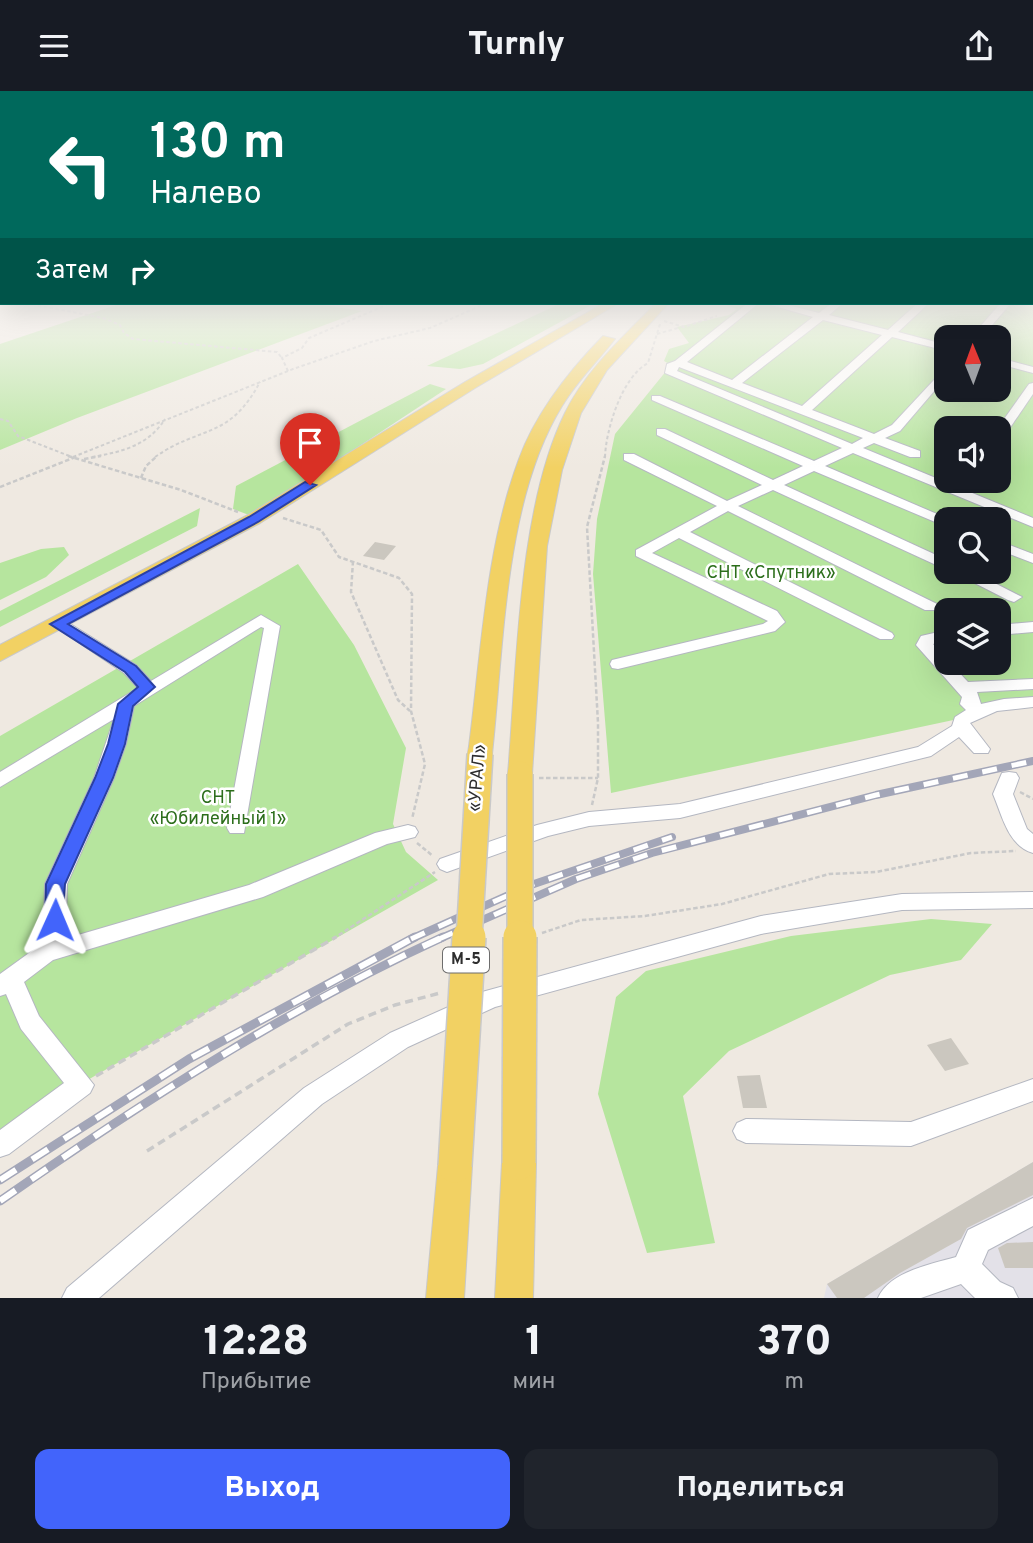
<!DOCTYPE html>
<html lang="ru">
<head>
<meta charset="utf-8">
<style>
	:root { --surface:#171b24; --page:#20242c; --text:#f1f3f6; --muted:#9ea1a6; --accent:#4264fb }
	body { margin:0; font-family:Overpass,sans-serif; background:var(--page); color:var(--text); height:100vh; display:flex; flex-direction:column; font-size:26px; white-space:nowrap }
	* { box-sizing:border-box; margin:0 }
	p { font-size:23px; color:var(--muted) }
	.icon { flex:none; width:38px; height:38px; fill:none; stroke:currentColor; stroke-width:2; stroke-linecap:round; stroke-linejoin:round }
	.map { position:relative; height:1207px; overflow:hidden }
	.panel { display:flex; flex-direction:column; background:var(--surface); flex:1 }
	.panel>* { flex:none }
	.banner { position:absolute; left:0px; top:0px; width:1034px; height:214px; box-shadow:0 7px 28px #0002; background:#00695c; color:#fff; overflow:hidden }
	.needle { width:46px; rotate:359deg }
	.controls { position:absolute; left:934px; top:234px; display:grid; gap:14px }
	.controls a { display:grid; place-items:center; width:77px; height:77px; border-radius:14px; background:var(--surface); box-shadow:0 7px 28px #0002; font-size:35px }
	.pin { position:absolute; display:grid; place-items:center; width:60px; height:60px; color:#fff; margin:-72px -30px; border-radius:50% 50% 50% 0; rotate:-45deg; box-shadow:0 0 7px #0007 }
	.pin .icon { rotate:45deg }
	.me { position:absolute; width:77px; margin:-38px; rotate:1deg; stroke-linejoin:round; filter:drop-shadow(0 0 5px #0008) }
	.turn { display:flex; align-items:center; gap:24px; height:147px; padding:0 35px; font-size:32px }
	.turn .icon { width:91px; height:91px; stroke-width:2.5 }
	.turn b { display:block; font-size:49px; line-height:60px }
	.then { display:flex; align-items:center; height:66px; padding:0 35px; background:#0003; gap:14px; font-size:26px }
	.eta { display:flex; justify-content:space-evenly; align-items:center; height:119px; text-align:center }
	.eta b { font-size:42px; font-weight:800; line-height:49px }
	.cta { display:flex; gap:14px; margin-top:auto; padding:14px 35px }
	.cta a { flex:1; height:80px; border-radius:14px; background:var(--accent); color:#fff; font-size:28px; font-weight:800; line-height:80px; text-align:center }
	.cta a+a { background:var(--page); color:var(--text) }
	header { display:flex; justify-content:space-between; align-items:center; height:91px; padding:0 35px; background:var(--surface); font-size:32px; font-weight:800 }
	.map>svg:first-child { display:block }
</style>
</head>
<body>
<header><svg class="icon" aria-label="menu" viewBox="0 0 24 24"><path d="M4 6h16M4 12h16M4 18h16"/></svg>Turnly<svg class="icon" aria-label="share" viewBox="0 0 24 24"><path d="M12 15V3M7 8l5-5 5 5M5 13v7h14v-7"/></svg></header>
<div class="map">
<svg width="1033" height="1207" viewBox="0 0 1033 1207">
	<rect width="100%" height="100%" fill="#efe9e1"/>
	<polygon fill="#e3e1e8" points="1033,1071 1033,1207 824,1207 827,1193"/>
	<g fill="#b6e59e" fill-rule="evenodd">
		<path d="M1033,208V612L611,702L593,483L597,428L615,343L671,274L664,270L669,258L689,252L677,236L729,224L737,218L720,212H1032ZM947,247H999V299H947ZM947,338H999V390H947ZM947,429H999V481H947ZM947,520H999V572H947Z"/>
		<polygon points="122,212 310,212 362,220 77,327 0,359 0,253"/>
		<polygon points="561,212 595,212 483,273 460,278 427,275"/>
		<polygon points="430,293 446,298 308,389 249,424 233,418 236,395"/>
		<polygon points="200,417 197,435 0,536 0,520"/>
		<polygon points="64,456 69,464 46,486 0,509 0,472 41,458"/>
		<polygon points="298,473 354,554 406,657 393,733 406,761 438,789 0,1039 0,645"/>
		<polygon points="931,828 992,833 961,869 890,884 729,960 683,1005 715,1152 647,1162 598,1003 616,906 646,880 791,845"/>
	</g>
	<g fill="#cbc7bf">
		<polygon points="375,451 396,455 384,469 363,465"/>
		<polygon points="951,947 969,973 945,980 927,954"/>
		<polygon points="760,984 767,1017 743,1017 737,985"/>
		<polygon points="1033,1071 1033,1104 967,1137 961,1148 900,1182 864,1207 837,1207 827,1193"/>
		<polygon points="1033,1151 1033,1177 1005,1177 998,1157 1007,1152"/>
	</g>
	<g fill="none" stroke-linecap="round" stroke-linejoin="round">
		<defs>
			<g id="minor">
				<path d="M748,212H759L687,271L732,289L813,226L764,212H780L819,222L832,212H843L829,224L888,239L918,212H929L898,241L947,254V260L892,246L812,319L874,343L892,334L947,275V285L900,340L885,347L920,360V366H910L874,352L863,357L1033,427V436L853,362L825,375L951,429H947V436L814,380L784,394L947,469V479L773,399L738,415L937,513L939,516L937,519H925L728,420L690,441L892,542L894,545L892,548H880L679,447L652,462L777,520L785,531L775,540L618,578L612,577L610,573L612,569L763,533L768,530L636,465V459L717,415L624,369V363H634L727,410L762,394L657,344V338H665L773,389L803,375L652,309V305H660L814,370L842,357L665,282L667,273L675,270ZM823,229L882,244L802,315L742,292ZM679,276L863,347L852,353L677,280Z"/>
				<polygon points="1001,212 1011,212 981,247 970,247"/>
				<polygon points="999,267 1033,276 1033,282 999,273"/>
				<polygon points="1033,292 1033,303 1003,347 999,348 997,338 1029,293"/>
				<polygon points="999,450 1033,463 1033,472 999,459"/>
				<polygon points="953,481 973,481 1022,506 1014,511 1008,509"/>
				<polygon points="261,524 280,535 244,742 230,742 227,737 264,537 261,536 134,615 126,653 114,687 67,793 66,829 61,849 249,794 375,742 408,734 415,736 418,741 415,746 387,753 263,806 53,869 24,891 39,925 94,994 90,1002 9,1063 0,1066 0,1039 64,992 21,938 6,903 0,905 0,883 36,857 44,829 45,793 94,687 114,628 0,696 0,681 138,597 124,582 50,532 58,527 64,529 136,574 151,590"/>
				<polygon points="1033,531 1033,541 999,544 999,534"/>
				<polygon points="947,539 947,549 933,553 947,569 947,572 950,572 968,591 1033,588 1033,598 977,601 981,613 1004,608 1033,606 1033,616 997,620 970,632 990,658 988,662 974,662 959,646 931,665 680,727 589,735 548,745 447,781 440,778 437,773 440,768 537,734 589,721 680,713 918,656 952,635 955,626 966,619 960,613 962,606 916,554 921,545"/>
				<path d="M1009,681L1016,682L1019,687L1013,703L1027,738L1033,743V762C1008,755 1002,724 993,703L1002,682Z"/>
				<polygon points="1033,801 1033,817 902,819 761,843 495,916 408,956 322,1013 99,1207 62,1207 67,1197 304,997 390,942 482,901 761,825 902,803"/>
				<polygon points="1033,988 1033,1010 911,1055 746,1052 737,1048 733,1040 737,1032 746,1028 911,1031"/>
				<path d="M1033,1107V1135L988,1159L982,1173L1000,1191L1013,1197L1018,1207H975L961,1193L921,1207H878C889,1181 931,1173 956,1166L968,1139Z"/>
			</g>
			<g id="major">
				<polygon points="604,212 619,212 475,297 260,432 0,570 0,554 248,424 465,291"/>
				<path d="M656,212H669L607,279L581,322L562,379L547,455L532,683L529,689H511L508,683C517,575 518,418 565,322C586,279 623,246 656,212Z"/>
				<path d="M603,245L615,248C597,271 577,290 562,315C504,409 504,554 492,663L489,669H471L468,663C481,567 485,459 519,368C536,322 569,280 603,245Z"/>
				<polygon points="519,1056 531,1061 536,1072 533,1207 495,1207 502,1072 507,1061"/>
				<polygon points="455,1059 467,1063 472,1075 464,1207 426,1207 438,1075 443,1063"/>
			</g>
		</defs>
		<use href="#minor" stroke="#b4b7c1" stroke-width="2"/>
		<use href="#major" stroke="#c9c9c9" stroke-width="2"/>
		<g stroke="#c9c9c9" stroke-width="2" stroke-dasharray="3.5 2.5" stroke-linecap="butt">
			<polyline points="26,212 103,227 120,234 124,242 133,248 277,261 282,267"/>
			<polyline points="664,230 684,236 717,225"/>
			<polyline points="657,243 678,237"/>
			<polyline points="288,280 282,267 302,257 309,247 391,212"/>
			<polyline points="0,328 8,330 18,345 72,366"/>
			<polyline points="73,366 293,278 374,250 430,237 487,212"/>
			<path d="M92,366C121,361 148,355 165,328"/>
			<path d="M155,366C201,334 229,349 260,291"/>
			<path d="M605,366C606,338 622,286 648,272L660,233"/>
		</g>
		<g stroke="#c9c9c9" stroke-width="2.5" stroke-dasharray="4.5 2.5" stroke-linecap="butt">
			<polyline points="68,365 181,399 238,421"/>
			<polyline points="84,368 101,365"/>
			<polyline points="141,387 146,375 157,365"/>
			<polyline points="0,396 78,365"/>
			<polyline points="283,427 321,439 339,466 399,487 412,503 411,620 425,673 412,728"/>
			<polyline points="353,470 351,501 398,609 410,620"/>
			<polyline points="539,687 598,687"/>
			<polyline points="1020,701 1033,708"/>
			<polyline points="592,714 598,687 598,632 587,436 605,365"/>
			<polyline points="417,752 433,765"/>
			<polyline points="542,842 581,829 645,825 722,813 829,783 876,781 971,762 1016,760"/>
			<polyline points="333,848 435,781"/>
		</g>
		<g stroke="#c9c9c9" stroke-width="3.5" stroke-dasharray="8 5" stroke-linecap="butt">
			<polyline points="96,985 336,846"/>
			<polyline points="147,1060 348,933 395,914 440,902"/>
		</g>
		<use href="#minor" fill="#fff" fill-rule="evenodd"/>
		<use href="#major" fill="#f2d163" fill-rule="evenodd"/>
		<defs>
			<g id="rail-far1">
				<polyline points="411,848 531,794 672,746"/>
				<polyline points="439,848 576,788 652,762 876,704 1033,670"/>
			</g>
			<g id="rail">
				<polyline points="0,1089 189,968 415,846"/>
				<path d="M0,1110C141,1012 286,918 443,846"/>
			</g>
		</defs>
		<use href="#rail-far1" stroke="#a3a6b8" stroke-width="8"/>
		<use href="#rail" stroke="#a3a6b8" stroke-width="9"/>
		<use href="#rail-far1" stroke="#fff" stroke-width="5" stroke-dasharray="15" stroke-linecap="butt"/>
		<use href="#rail" stroke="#fff" stroke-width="6" stroke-dasharray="19" stroke-linecap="butt"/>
		<defs>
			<g id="major-bridge-far1">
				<polyline points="469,848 480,663"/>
				<polyline points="520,848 520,683"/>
			</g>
			<g id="major-bridge">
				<polyline points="519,1072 520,846"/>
				<polyline points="455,1075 469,846"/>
			</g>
		</defs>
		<use href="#major-bridge-far1" stroke="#c9c9c9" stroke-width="28" stroke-linecap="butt"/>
		<use href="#major-bridge" stroke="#c9c9c9" stroke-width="36" stroke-linecap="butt"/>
		<use href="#major-bridge-far1" stroke="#f2d163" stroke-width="25"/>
		<use href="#major-bridge" stroke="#f2d163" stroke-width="33"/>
	</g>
	<linearGradient id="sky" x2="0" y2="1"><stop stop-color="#7abfeb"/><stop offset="0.55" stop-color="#f8f5f2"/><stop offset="1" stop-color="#f8f5f2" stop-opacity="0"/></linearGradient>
	<rect width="1033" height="377" fill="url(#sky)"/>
	<polygon fill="#4264fb" stroke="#2b41a3" stroke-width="2" points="305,391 316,394 258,431 68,533 136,575 155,596 133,615 125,653 113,687 65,793 62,834 48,834 45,829 46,793 95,687 108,653 118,613 138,596 125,581 50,533 249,426"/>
	<g text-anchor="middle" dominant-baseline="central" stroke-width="5" stroke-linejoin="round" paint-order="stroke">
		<rect fill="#fff" stroke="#6d6d6d" stroke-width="2" x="443" y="856.5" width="46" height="25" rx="5"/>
		<g font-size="16" font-weight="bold" fill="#2e2e2e">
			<text x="466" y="869">М-5</text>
		</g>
		<g font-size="18" fill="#2c6e1b" stroke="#fff">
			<text x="771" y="482">СНТ «Спутник»</text>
			<text x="218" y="707">СНТ<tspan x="218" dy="21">«Юбилейный 1»</tspan></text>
		</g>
		<g font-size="18" fill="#2e2e2e" stroke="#fff">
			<text transform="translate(478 687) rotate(-85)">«УРАЛ»</text>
		</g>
	</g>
</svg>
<div class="controls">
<a><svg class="needle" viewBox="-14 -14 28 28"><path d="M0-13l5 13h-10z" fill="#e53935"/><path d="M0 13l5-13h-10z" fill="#9ea1a6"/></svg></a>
<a><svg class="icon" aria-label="sound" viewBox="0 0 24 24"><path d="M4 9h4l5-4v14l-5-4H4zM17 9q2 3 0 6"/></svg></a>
<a><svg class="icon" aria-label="search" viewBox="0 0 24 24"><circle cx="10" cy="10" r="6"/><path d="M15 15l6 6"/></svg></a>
<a><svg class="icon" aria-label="layers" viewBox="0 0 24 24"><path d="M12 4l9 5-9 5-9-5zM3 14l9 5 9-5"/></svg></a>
</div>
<div class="pin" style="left:310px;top:394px;background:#d93025"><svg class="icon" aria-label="arrive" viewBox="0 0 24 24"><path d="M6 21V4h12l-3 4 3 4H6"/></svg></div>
<svg class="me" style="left:55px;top:829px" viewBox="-20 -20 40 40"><path d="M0-17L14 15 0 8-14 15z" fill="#4264fb" stroke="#fff" stroke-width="4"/></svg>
<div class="banner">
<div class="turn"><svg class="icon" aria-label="left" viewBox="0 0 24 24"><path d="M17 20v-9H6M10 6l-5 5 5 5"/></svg><div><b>130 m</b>Налево</div></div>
<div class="then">Затем<svg class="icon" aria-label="right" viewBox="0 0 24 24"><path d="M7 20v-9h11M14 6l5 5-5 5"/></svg></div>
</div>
</div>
<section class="panel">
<div class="eta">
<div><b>12:28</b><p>Прибытие</p></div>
<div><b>1</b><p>мин</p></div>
<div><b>370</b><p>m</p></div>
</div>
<div class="cta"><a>Выход</a><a>Поделиться</a></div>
</section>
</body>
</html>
